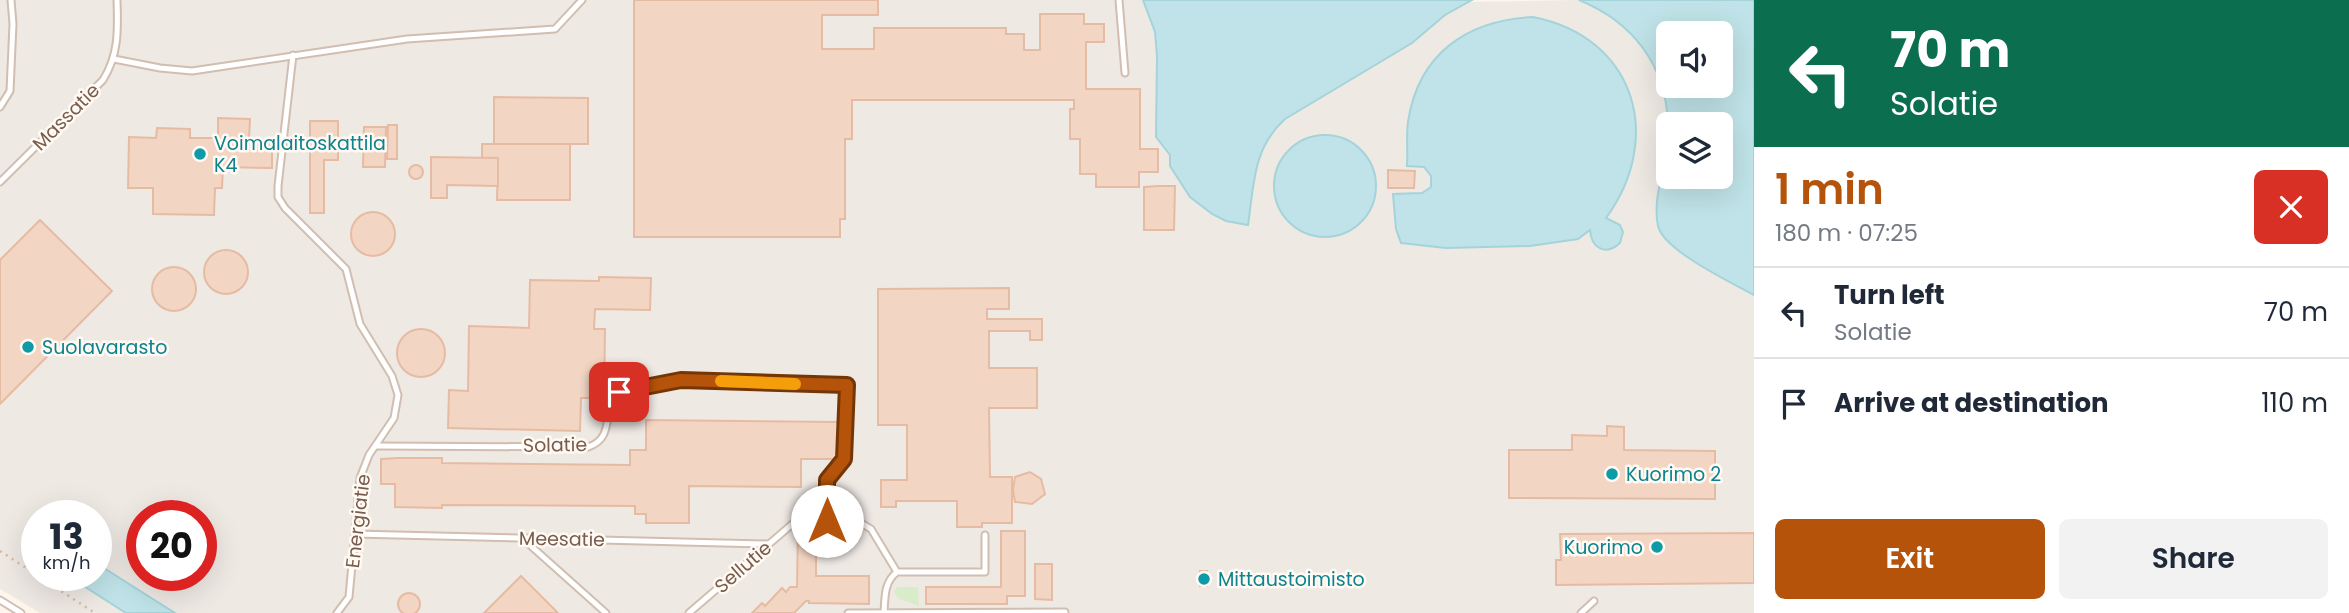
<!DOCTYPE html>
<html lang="en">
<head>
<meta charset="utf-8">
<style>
	:root { --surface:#fff; --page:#f2f2f3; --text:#1f2937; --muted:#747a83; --line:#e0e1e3; --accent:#b45309 }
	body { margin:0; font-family:Poppins,sans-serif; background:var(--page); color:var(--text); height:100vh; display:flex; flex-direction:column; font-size:26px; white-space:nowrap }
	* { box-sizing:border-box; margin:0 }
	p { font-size:23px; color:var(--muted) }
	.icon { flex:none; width:38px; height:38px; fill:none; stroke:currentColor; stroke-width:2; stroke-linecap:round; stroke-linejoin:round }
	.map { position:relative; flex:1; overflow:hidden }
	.side { display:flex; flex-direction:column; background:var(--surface); width:595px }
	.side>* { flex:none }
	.top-card { background:#0b6e4f; color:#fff; overflow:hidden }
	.controls { position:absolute; left:1656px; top:21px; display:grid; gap:14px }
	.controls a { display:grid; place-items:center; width:77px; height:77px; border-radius:10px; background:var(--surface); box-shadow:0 7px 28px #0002; font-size:35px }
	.speed { position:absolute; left:21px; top:500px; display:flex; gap:14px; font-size:35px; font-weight:700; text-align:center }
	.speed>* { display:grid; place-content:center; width:91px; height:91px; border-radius:50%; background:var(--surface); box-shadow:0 7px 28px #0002; line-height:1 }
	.speed small { font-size:18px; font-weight:400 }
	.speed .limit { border:10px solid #d22; background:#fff; color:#111 }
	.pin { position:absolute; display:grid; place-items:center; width:60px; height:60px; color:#fff; margin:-30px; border-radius:14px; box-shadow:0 4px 10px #0006 }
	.me { position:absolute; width:77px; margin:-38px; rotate:0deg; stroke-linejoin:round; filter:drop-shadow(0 0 5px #0008) }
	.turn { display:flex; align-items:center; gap:24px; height:147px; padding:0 21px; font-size:32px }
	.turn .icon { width:91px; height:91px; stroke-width:2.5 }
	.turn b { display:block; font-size:49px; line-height:60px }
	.round { display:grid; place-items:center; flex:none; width:74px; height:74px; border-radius:10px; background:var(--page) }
	.head { display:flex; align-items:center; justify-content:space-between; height:119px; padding:0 21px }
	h1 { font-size:42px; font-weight:600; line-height:52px; color:var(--accent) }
	.action { display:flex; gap:14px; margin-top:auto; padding:14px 21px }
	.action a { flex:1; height:80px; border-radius:10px; background:var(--accent); color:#fff; font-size:28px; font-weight:600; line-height:80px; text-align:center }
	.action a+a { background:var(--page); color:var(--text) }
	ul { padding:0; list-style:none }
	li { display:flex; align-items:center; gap:21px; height:91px; padding:0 21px; border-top:2px solid var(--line) }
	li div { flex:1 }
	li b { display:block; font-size:26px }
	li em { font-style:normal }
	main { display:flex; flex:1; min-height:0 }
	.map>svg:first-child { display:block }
</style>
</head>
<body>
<main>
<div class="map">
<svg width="1754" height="613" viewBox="0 0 1754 613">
	<rect width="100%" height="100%" fill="#fdf6ec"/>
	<path fill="#efe9e4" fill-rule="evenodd" d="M0,0H1143L1155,32L1157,56L1156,137L1170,155V166L1191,197L1212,214L1226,221L1247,225L1258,159L1271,132L1285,119L1412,43L1445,15L1466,2L1579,0L1612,17L1628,28L1641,44L1659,75L1666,101L1668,124L1661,234L1679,251L1702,267L1754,295V613H40L0,589ZM37,516H96V576H37ZM142,516H201V576H142Z"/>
	<polygon fill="#d8ecc9" points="897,587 918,587 919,606 899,599 894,592"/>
	<g fill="#bfe3e8" stroke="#a5d3da" stroke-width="2" fill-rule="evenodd">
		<path d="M1143,0H1472L1445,15L1412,43L1285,119C1253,148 1254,184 1248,225L1226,221L1212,214L1190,197L1170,166V155L1156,137L1157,56L1155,32Z"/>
		<path d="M1579,0H1754V295C1732,283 1663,250 1658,226C1652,198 1666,166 1668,139V177H1720V124H1668C1666,65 1633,22 1579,0ZM1720,33V86H1668V33Z"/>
		<path d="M1533,17C1635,37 1665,137 1606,218L1620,225L1623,232L1620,243C1605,257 1591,247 1590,230L1578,239L1530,246L1446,248L1401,243L1396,229L1393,194L1422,193L1431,187V176L1424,167L1407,166C1408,151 1406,136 1408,122C1418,54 1467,20 1533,17Z"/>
		<circle cx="1325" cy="186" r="51"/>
		<polygon points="96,563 175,613 126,613 68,576 96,576"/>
	</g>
	<g fill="#f3d5c3" stroke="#e6bba3" stroke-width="2">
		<polygon points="634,0 878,0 878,15 822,15 822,49 874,49 874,28 1006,28 1006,34 1024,34 1024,50 1040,50 1040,14 1084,14 1084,24 1104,24 1104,42 1086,42 1086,89 1140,89 1140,149 1158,149 1158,172 1139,172 1139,187 1096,187 1096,174 1080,174 1080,139 1070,139 1070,109 1074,109 1074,100 852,100 852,139 845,139 845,219 840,219 840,237 634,237"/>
		<polygon points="494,97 588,98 588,144 494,144"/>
		<polygon points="218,118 250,119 249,140 272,140 272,168 223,167 222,188 215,188 214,215 153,214 153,188 128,188 129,137 156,138 157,128 190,129 190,138 218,138"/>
		<polygon points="310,121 338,121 338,160 324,160 324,213 310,213"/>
		<polygon points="388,125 397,125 397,159 387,159"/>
		<polygon points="364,127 386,127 385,167 363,167"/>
		<polygon points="482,144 570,144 570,200 497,200 498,158 482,158"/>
		<polygon points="431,157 498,158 498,186 447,185 447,198 431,198"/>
		<circle cx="416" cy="172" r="7"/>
		<polygon points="1388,170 1415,171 1414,188 1388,188"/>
		<polygon points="1158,186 1175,186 1174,230 1144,230 1144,187"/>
		<circle cx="373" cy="234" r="22"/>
		<polygon points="40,220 112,291 0,404 0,260"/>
		<circle cx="226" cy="272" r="22"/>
		<circle cx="174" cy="289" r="22"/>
		<polygon points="599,277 651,278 650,310 595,309 594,329 605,329 604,403 597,403 598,398 581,398 580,431 448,428 449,390 468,391 469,326 529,328 530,280 599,281"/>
		<polygon points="1009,288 1009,309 987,309 987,319 1042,319 1042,340 1030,340 1030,331 989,331 989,368 1037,368 1037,408 989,408 990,477 1012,477 1012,523 982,523 982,527 957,527 957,501 896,501 896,507 881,507 881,480 907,480 907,425 878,425 878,289"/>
		<circle cx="421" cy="353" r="24"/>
		<polygon points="646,420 839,422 839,459 801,459 801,487 689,486 689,523 646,523 646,514 635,514 635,506 442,505 442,508 395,507 395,484 381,484 381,459 397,458 442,458 442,463 630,465 630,450 646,450"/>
		<polygon points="1607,426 1624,427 1624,450 1715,451 1715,499 1509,498 1509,450 1572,450 1572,435 1607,436"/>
		<polygon points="1030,472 1041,479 1045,494 1032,504 1015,502 1013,490 1015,477"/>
		<polygon points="798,529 816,530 816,576 869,576 869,604 809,603 809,601 806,601 794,613 752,613 762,603 765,606 782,588 786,592 790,587 797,587"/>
		<polygon points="1001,531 1025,531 1025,596 1007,596 1007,604 926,604 926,587 1001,587"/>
		<polygon points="1754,533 1754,583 1556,585 1556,560 1561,560 1560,534"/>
		<polygon points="1035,564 1052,564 1052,600 1035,599"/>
		<rect x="1200" y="571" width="7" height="15"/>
		<polygon points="521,576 558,613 484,613"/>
		<circle cx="409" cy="604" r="11"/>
	</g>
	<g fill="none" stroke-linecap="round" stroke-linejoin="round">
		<defs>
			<g id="lane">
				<polyline points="1119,0 1125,73"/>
				<polyline points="293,55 278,186 278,197 285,208 346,269 360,324 392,376 398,395 394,418 369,455 360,478 349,597 337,613"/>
				<polyline points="114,59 160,68 192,71 407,39 555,29 582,0"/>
				<polyline points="0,107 10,91 13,24 11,0"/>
				<path d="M0,182L103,80C119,54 118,30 117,0"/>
				<path d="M376,446L588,447C619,437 598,403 621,391C629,387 639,387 647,386C713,375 781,383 847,385L844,459L827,479V521"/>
				<polyline points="355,534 769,544"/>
				<polyline points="522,538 606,613"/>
				<polyline points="0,600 21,613"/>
				<polyline points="689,613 797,520 861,523 871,529 897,572"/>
				<polyline points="848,613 1065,612"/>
				<path d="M884,613C885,597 884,582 897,572H985V535"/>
				<polyline points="1581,613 1594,601"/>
			</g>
		</defs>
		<use href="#lane" stroke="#d1beb0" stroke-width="9"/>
		<g stroke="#d9b8a5" stroke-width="2.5" stroke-dasharray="2 5" stroke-linecap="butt">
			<polyline points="0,551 37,575"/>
			<polyline points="38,576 95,613"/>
		</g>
		<use href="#lane" stroke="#fff" stroke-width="5"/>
	</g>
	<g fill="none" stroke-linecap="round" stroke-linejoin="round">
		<defs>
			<polyline id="route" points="619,392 681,380 847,385 844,459 827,480 827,521"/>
		</defs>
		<use href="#route" stroke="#753606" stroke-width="18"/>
		<use href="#route" stroke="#b45309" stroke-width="12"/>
		<polyline stroke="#f59e0b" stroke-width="12" points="721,381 795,384"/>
	</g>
	<g fill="#0f9aa8" stroke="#fffaf3" stroke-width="2.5">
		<circle cx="200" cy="154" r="7"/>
		<circle cx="28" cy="347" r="7"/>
		<circle cx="1612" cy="474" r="7"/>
		<circle cx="1657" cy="547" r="7"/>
		<circle cx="1204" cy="579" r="7"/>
	</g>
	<g text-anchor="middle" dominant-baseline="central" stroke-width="5" stroke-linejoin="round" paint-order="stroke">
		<g font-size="19" fill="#7a5c4d" stroke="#fffaf3">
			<text transform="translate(66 117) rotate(-45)">Massatie</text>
			<text transform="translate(555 445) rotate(-1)">Solatie</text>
			<text transform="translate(358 521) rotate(-83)">Energiatie</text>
			<text transform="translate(562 539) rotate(1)">Meesatie</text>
			<text transform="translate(743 567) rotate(-41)">Sellutie</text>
		</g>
		<g font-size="19" fill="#0d838f" stroke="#fffaf3" text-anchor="start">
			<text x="214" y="143">Voimalaitoskattila<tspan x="214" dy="22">K4</tspan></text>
			<text x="42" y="347">Suolavarasto</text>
			<text x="1626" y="474">Kuorimo 2</text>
			<text x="1643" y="547" text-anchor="end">Kuorimo</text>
			<text x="1218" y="579">Mittaustoimisto</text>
		</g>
	</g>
</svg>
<div class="controls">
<a><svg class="icon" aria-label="sound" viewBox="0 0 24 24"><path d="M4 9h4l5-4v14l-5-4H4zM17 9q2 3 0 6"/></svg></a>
<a><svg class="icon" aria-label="layers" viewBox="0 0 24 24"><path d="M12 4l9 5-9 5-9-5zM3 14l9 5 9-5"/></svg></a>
</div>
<div class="speed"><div>13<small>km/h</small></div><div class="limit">20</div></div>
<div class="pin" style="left:619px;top:392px;background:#d93025"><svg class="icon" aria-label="arrive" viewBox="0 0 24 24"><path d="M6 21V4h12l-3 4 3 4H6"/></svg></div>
<svg class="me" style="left:827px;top:521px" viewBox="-20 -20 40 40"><circle r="19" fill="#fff"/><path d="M0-13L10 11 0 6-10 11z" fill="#b45309"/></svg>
</div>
<section class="side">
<div class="top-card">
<div class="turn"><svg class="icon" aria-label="left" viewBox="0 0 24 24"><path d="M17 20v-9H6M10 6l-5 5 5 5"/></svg><div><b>70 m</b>Solatie</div></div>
</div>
<div class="head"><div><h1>1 min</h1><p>180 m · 07:25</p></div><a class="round" style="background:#d93025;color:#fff"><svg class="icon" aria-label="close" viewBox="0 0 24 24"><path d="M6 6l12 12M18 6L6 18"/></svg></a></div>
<ul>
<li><svg class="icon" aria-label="left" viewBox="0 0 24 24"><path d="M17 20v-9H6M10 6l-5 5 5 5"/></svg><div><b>Turn left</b><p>Solatie</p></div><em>70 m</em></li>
<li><svg class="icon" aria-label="arrive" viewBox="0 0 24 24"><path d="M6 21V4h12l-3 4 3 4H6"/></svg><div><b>Arrive at destination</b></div><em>110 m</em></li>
</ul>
<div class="action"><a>Exit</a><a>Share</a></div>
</section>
</main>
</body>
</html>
